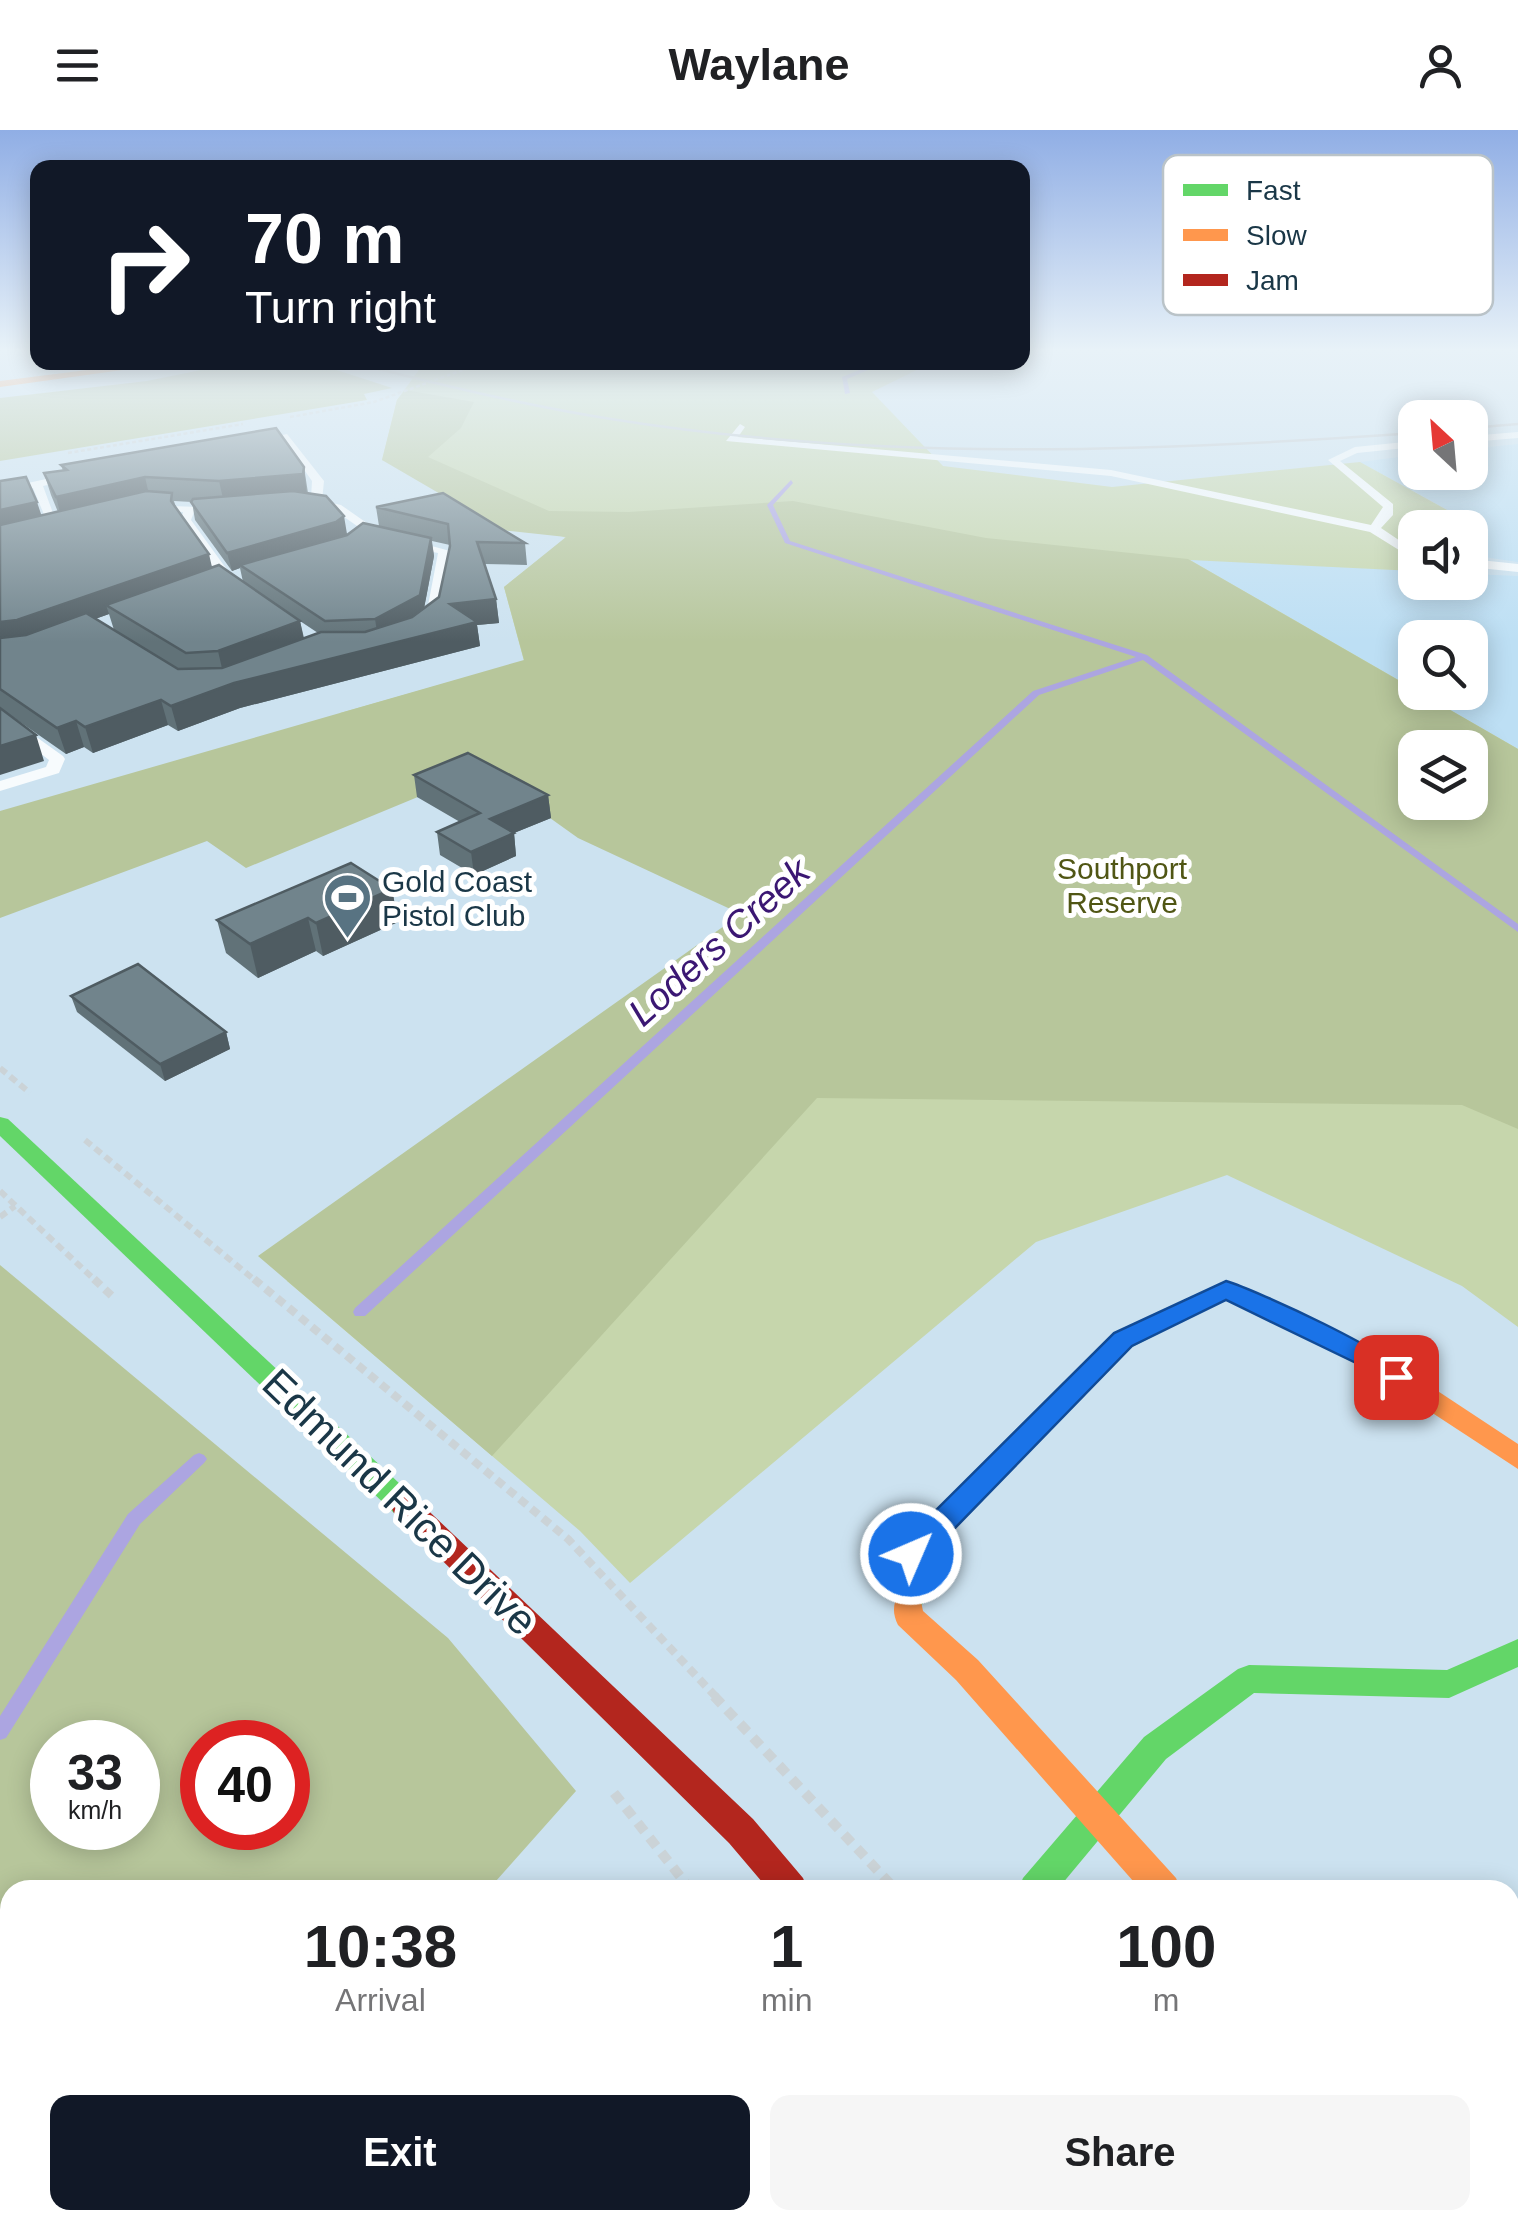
<!DOCTYPE html>
<html lang="en">
<head>
<meta charset="utf-8">
<style>
	:root { --surface:#fff; --page:#f6f6f6; --text:#202124; --muted:#757577; --accent:#111827 }
	body { margin:0; font-family:Arial,sans-serif; background:var(--page); color:var(--text); height:100vh; display:flex; flex-direction:column; font-size:38px; white-space:nowrap }
	* { box-sizing:border-box; margin:0 }
	p { font-size:32px; color:var(--muted) }
	.icon { flex:none; width:55px; height:55px; fill:none; stroke:currentColor; stroke-width:2; stroke-linecap:round; stroke-linejoin:round }
	.map { position:relative; flex:1; overflow:hidden }
	.details { position:absolute; left:0px; top:1750px; width:1520px; height:350px; display:flex; flex-direction:column; background:var(--surface); border-radius:30px 30px 0 0; box-shadow:0 5px 25px #0003 }
	.details>* { flex:none }
	.guide { position:absolute; left:30px; top:30px; width:1000px; height:210px; border-radius:20px; box-shadow:0 5px 25px #0003; background:#111827; color:#fff; overflow:hidden }
	.needle { width:65px; rotate:334deg }
	.tools { position:absolute; left:1398px; top:270px; display:grid; gap:20px }
	.tools a { display:grid; place-items:center; width:90px; height:90px; border-radius:20px; background:var(--surface); box-shadow:0 5px 25px #0003; font-size:50px }
	.speed { position:absolute; left:30px; top:1590px; display:flex; gap:20px; font-size:50px; font-weight:700; text-align:center }
	.speed>* { display:grid; place-content:center; width:130px; height:130px; border-radius:50%; background:var(--surface); box-shadow:0 5px 25px #0003; line-height:1 }
	.speed small { font-size:25px; font-weight:400 }
	.speed .limit { border:15px solid #d22; background:#fff; color:#111 }
	.pin { position:absolute; display:grid; place-items:center; width:85px; height:85px; color:#fff; margin:-42px; border-radius:20px; box-shadow:0 5px 15px #0006 }
	.me { position:absolute; width:110px; margin:-55px; rotate:45deg; stroke-linejoin:round; filter:drop-shadow(0 0 8px #0008) }
	.turn { display:flex; align-items:center; gap:35px; height:210px; padding:0 50px; font-size:45px }
	.turn .icon { width:130px; height:130px; stroke-width:2.5 }
	.turn b { display:block; font-size:70px; line-height:85px }
	.eta { display:flex; justify-content:space-evenly; align-items:center; height:170px; text-align:center }
	.eta b { font-size:60px; font-weight:700; line-height:70px }
	.cta { display:flex; gap:20px; margin-top:auto; padding:20px 50px }
	.cta a { flex:1; height:115px; border-radius:20px; background:var(--accent); color:#fff; font-size:40px; font-weight:700; line-height:115px; text-align:center }
	.cta a+a { background:var(--page); color:var(--text) }
	header { display:flex; justify-content:space-between; align-items:center; height:130px; padding:0 50px; background:var(--surface); font-size:45px; font-weight:700 }
	.map>svg:first-child { display:block }
</style>
</head>
<body>
<header><svg class="icon" aria-label="menu" viewBox="0 0 24 24"><path d="M4 6h16M4 12h16M4 18h16"/></svg>Waylane<svg class="icon" aria-label="person" viewBox="0 0 24 24"><circle cx="12" cy="8" r="4"/><path d="M4 21q1-7 8-7t8 7"/></svg></header>
<div class="map">
<svg width="1518" height="2100" viewBox="0 0 1518 2100">
	<rect width="100%" height="100%" fill="#cce2f0"/>
	<g fill="#bddff4">
		<polygon points="1518,314 1518,432 1470,425 1470,398 1447,397 1457,385 1360,332 1415,325 1415,342 1470,342 1470,319"/>
		<polygon points="1188,429 1415,441 1415,452 1470,452 1470,444 1518,446 1518,619 1420,563 1470,562 1470,508 1415,508 1415,560"/>
		<polygon points="0,1941 10,2090 897,2090 902,2100 0,2100"/>
	</g>
	<path fill="#c6d6ac" fill-rule="evenodd" d="M474,232L931,233L872,262L943,336L1112,357L1360,332L1458,386L1447,397L1415,398V441L1190,430L1518,619V1197L1462,1156L1227,1045L1036,1112L630,1453L580,1401L287,1151L819,783L340,583L524,531L504,457L566,408L382,330L397,270L421,237ZM1415,618H1470V672H1415Z"/>
	<g fill="#b7c69b" fill-rule="evenodd">
		<polygon points="240,232 315,233 392,258 364,264 367,270 0,331 0,268 147,251"/>
		<path d="M405,260L474,272L461,298L428,327L549,381L629,382L793,371L986,408L1188,429L1518,619V999L1462,975L817,968L492,1326L258,1126L741,784L578,708L550,688L471,645L246,738L207,711L0,788V681L524,530L504,457L566,407L502,400L382,330L397,270ZM1415,618H1470V672H1415Z"/>
		<path d="M0,1135L448,1508L576,1661L488,1760H10V2090H196L187,2100H0ZM138,1612V1698H52V1612ZM202,1612H288V1698H202Z"/>
	</g>
	<g fill="none" stroke-linecap="round" stroke-linejoin="round">
		<g fill="#aca5e1" fill-rule="evenodd">
			<polygon points="879,232 887,232 847,249 850,263 845,264 842,247"/>
			<polygon points="791,350 793,353 773,375 790,411 1147,525 1518,794 1518,802 1143,530 1039,565 365,1186 355,1186 353,1182 355,1178 1033,561 1136,527 785,413 767,375"/>
			<polygon points="199,1323 204,1325 207,1329 204,1333 140,1394 6,1608 0,1610 0,1586 128,1384 194,1325"/>
		</g>
		<g stroke="#cbd3d7" stroke-width="2.5" stroke-dasharray="4 2.5" stroke-linecap="butt">
			<polyline points="290,287 374,272 485,232"/>
			<polyline points="68,323 243,294"/>
		</g>
		<g stroke="#cbd3d7" stroke-width="6" stroke-dasharray="8 5" stroke-linecap="butt">
			<polyline points="0,938 30,963"/>
			<polyline points="85,1010 257,1152"/>
			<polyline points="0,1061 97,1152"/>
			<polyline points="0,1087 15,1076"/>
		</g>
		<g stroke="#cbd3d7" stroke-width="8" stroke-dasharray="9 6" stroke-linecap="butt">
			<polyline points="94,1149 112,1166"/>
			<polyline points="254,1149 568,1409 717,1568"/>
		</g>
		<g stroke="#cbd3d7" stroke-width="10" stroke-dasharray="11 8" stroke-linecap="butt">
			<polyline points="714,1566 896,1760"/>
			<polyline points="614,1663 691,1760"/>
			<polyline points="922,2090 928,2100"/>
			<polyline points="1109,2090 1115,2100"/>
		</g>
		<g fill="#f7fbfd" fill-rule="evenodd">
			<polygon points="740,294 745,297 738,307 1111,340 1371,395 1383,377 1328,330 1355,317 1415,311 1415,317 1357,323 1340,331 1393,374 1393,385 1381,398 1415,421 1415,430 1370,402 1111,346 726,311"/>
			<polygon points="1518,302 1518,308 1470,312 1470,306"/>
			<polygon points="287,304 324,351 322,371 341,375 374,398 353,415 343,412 360,398 334,380 299,372 311,369 312,351 284,311 253,316 248,313"/>
			<polygon points="74,343 78,348 43,356 60,402 50,399 33,358 0,365 0,359"/>
			<polygon points="142,375 228,378 224,383 194,382 191,390 241,459 240,462 230,462 181,392 183,382 146,380"/>
			<polygon points="406,409 450,421 440,487 422,501 415,497 426,486 438,423 402,416 400,413"/>
			<polygon points="1470,429 1518,434 1518,442 1470,437"/>
			<polygon points="0,581 63,626 65,629 59,643 0,661 0,651 46,637 49,630 0,592"/>
		</g>
		<g fill="#f7fbfd" fill-rule="evenodd">
			<polygon points="978,2090 1064,2090 1068,2100 983,2100"/>
			<polygon points="1404,2090 1491,2090 1495,2100 1409,2100"/>
		</g>
		<g fill="#63d668" fill-rule="evenodd">
			<polygon points="0,987 8,989 414,1367 418,1375 414,1383 404,1386 394,1383 0,1006"/>
			<path d="M1176,1175L1185,1178L1188,1184L1185,1190L1132,1217L925,1428L924,1471L919,1480L909,1484L899,1480C891,1464 893,1432 901,1415L1114,1203Z"/>
			<polygon points="1518,1509 1518,1537 1449,1568 1254,1563 1166,1629 1057,1760 1018,1760 1023,1748 1144,1607 1238,1539 1249,1535 1447,1540"/>
		</g>
		<g fill="#ff974d" fill-rule="evenodd">
			<polygon points="150,232 180,232 0,257 0,251"/>
			<polygon points="1225,1151 1374,1219 1518,1314 1518,1339 1356,1233 1225,1170 1185,1190 1167,1190 1164,1184 1167,1178"/>
			<path d="M909,1458L919,1462L923,1481L978,1530L1176,1748L1181,1760H1141L956,1550L898,1495C892,1483 893,1474 899,1462Z"/>
		</g>
		<polygon fill="#b3261e" fill-rule="evenodd" points="404,1364 414,1367 753,1689 803,1748 808,1760 769,1760 729,1713 394,1383 390,1375 394,1367"/>
		<g stroke="#c3c9ce" stroke-width="2.5">
			<path d="M351,232C437,254 523,275 611,289C877,332 1148,322 1415,303"/>
			<polyline points="1470,298 1518,294"/>
		</g>
	</g>
	<g fill="#617278" fill-rule="evenodd">
		<path d="M61,335L304,337L308,363L347,404L344,406L379,396L376,377L443,363L525,413L527,435L485,434L496,469L499,493L477,495L480,516L240,578L178,601L168,595L93,623L84,617L66,624L0,578V351L41,386L58,382L51,365L44,343L63,341ZM174,371L192,372L195,390L232,441L240,438L243,452L212,437L176,378ZM432,411L450,415L439,467L424,478L434,426ZM109,484L114,500L95,489ZM300,491L318,503L304,508Z"/>
		<polygon points="414,645 548,665 551,688 514,703 516,726 474,745 440,725 437,702 460,692 417,667"/>
		<polygon points="392,759 398,792 323,826 316,821 258,848 226,823 217,790"/>
		<polygon points="71,866 226,902 230,919 165,951 77,882"/>
	</g>
	<g fill="#4f5c62">
		<polygon points="304,337 307,366 224,373 219,351"/>
		<polygon points="145,347 150,369 62,390 56,367"/>
		<polygon points="37,372 44,393 0,403 0,380"/>
		<polygon points="344,386 347,404 339,410 240,435 240,438 232,441 227,423"/>
		<polygon points="431,408 434,426 423,484 378,508 375,489"/>
		<polygon points="209,424 214,446 106,475 109,484 25,514 0,517 0,492"/>
		<polygon points="496,469 499,493 477,495 480,516 240,578 178,601 171,576 450,474"/>
		<polygon points="300,491 305,516 224,547 218,521"/>
		<polygon points="161,570 168,595 93,623 85,597"/>
		<polygon points="76,591 84,617 66,624 57,598"/>
		<polygon points="36,605 44,631 0,645 0,616"/>
		<polygon points="548,665 551,688 514,703 516,726 474,745 471,722 490,689"/>
		<polygon points="392,759 398,792 323,826 316,793"/>
		<polygon points="308,788 316,821 258,848 250,814"/>
		<polygon points="226,902 230,919 165,951 160,934"/>
	</g>
	<g fill="#71848c" stroke="#4f5c62" stroke-width="2.5">
		<polygon points="276,298 304,337 303,344 219,351 145,347 56,367 44,343 67,340 61,335"/>
		<polygon points="26,347 37,372 0,380 0,351"/>
		<polygon points="146,361 172,363 171,371 209,424 17,490 0,492 0,395"/>
		<polygon points="293,361 326,366 344,386 336,392 227,423 191,372 193,369"/>
		<polygon points="443,363 525,413 477,412 496,469 450,474 477,492 234,553 171,576 161,570 85,597 76,591 57,598 0,559 0,508 26,505 86,483 178,539 222,538 321,502 365,502 412,487 439,467 450,416 448,394 376,377"/>
		<polygon points="363,393 431,408 420,465 375,489 325,491 240,435 347,405"/>
		<polygon points="219,435 300,491 218,521 186,523 106,475"/>
		<polygon points="0,578 36,605 0,616"/>
		<polygon points="468,623 548,665 490,689 514,703 471,722 437,702 480,683 414,645"/>
		<polygon points="351,733 392,759 316,793 308,788 250,814 217,790"/>
		<polygon points="138,834 226,902 160,934 71,866"/>
	</g>
	<linearGradient id="sky" x2="0" y2="1"><stop stop-color="#90aee5"/><stop offset="0.43" stop-color="#e8f2f8"/><stop offset="1" stop-color="#e8f2f8" stop-opacity="0"/></linearGradient>
	<rect width="1518" height="512" fill="url(#sky)"/>
	<path fill="#1a73e8" stroke="#114b97" stroke-width="2.5" d="M1226,1151C1256,1160 1396,1224 1408,1247L1405,1254H1386L1356,1233L1226,1170L1132,1216L921,1433L911,1436L901,1433L896,1424L901,1415L1114,1203Z"/>
	<defs>
		<symbol id="stadium-pin" viewBox="-11 -11 22 30"><path d="M0 17L-7.5 6A9.5 9.5 0 1 1 7.5 6Z" fill="#587382" stroke="#fff"/><path d="M0-5a6.5 5 0 1 0 0 10a6.5 5 0 1 0 0-10ZM-3.5-1.8h7v3.6h-7Z" fill="#fff"/></symbol>
	</defs>
	<g fill-rule="evenodd">
		<use href="#stadium-pin" x="320" y="740" width="55" height="75"/>
	</g>
	<g text-anchor="middle" dominant-baseline="central" stroke-width="10" stroke-linejoin="round" paint-order="stroke">
		<g font-size="30" fill="#505614" stroke="#fff">
			<text x="1122" y="738">Southport<tspan x="1122" dy="34">Reserve</tspan></text>
		</g>
		<g font-size="30" fill="#1a3747" stroke="#fff" text-anchor="start">
			<text x="382" y="751">Gold Coast<tspan x="382" dy="34">Pistol Club</tspan></text>
		</g>
		<g font-size="38" font-style="italic" fill="#3b1773" stroke="#fff">
			<text transform="translate(719 812) rotate(-42)">Loders Creek</text>
		</g>
		<g font-size="42" fill="#1a3747" stroke="#fff">
			<text transform="translate(400 1372) rotate(44)">Edmund Rice Drive</text>
		</g>
	</g>
	<rect x="1163" y="25" width="330" height="160" rx="15" fill="#fff" stroke="#bac3c8" stroke-width="2.5"/>
	<rect x="1183" y="54" width="45" height="12" fill="#63d668"/>
	<rect x="1183" y="99" width="45" height="12" fill="#ff974d"/>
	<rect x="1183" y="144" width="45" height="12" fill="#b3261e"/>
	<g font-size="28" fill="#1a3747">
		<text x="1246" y="70">Fast</text>
		<text x="1246" y="115">Slow</text>
		<text x="1246" y="160">Jam</text>
	</g>
</svg>
<div class="tools">
<a><svg class="needle" viewBox="-14 -14 28 28"><path d="M0-13l5 13h-10z" fill="#e53935"/><path d="M0 13l5-13h-10z" fill="#757577"/></svg></a>
<a><svg class="icon" aria-label="sound" viewBox="0 0 24 24"><path d="M4 9h4l5-4v14l-5-4H4zM17 9q2 3 0 6"/></svg></a>
<a><svg class="icon" aria-label="search" viewBox="0 0 24 24"><circle cx="10" cy="10" r="6"/><path d="M15 15l6 6"/></svg></a>
<a><svg class="icon" aria-label="layers" viewBox="0 0 24 24"><path d="M12 4l9 5-9 5-9-5zM3 14l9 5 9-5"/></svg></a>
</div>
<div class="speed"><div>33<small>km/h</small></div><div class="limit">40</div></div>
<div class="pin" style="left:1396px;top:1247px;background:#d93025"><svg class="icon" aria-label="arrive" viewBox="0 0 24 24"><path d="M6 21V4h12l-3 4 3 4H6"/></svg></div>
<svg class="me" style="left:911px;top:1424px" viewBox="-20 -20 40 40"><circle r="17" fill="#1a73e8" stroke="#fff" stroke-width="3"/><path d="M0-11L8 9 0 5-8 9z" fill="#fff"/></svg>
<div class="guide">
<div class="turn"><svg class="icon" aria-label="right" viewBox="0 0 24 24"><path d="M7 20v-9h11M14 6l5 5-5 5"/></svg><div><b>70 m</b>Turn right</div></div>
</div>
<section class="details">
<div class="eta">
<div><b>10:38</b><p>Arrival</p></div>
<div><b>1</b><p>min</p></div>
<div><b>100</b><p>m</p></div>
</div>
<div class="cta"><a>Exit</a><a>Share</a></div>
</section>
</div>
</body>
</html>
